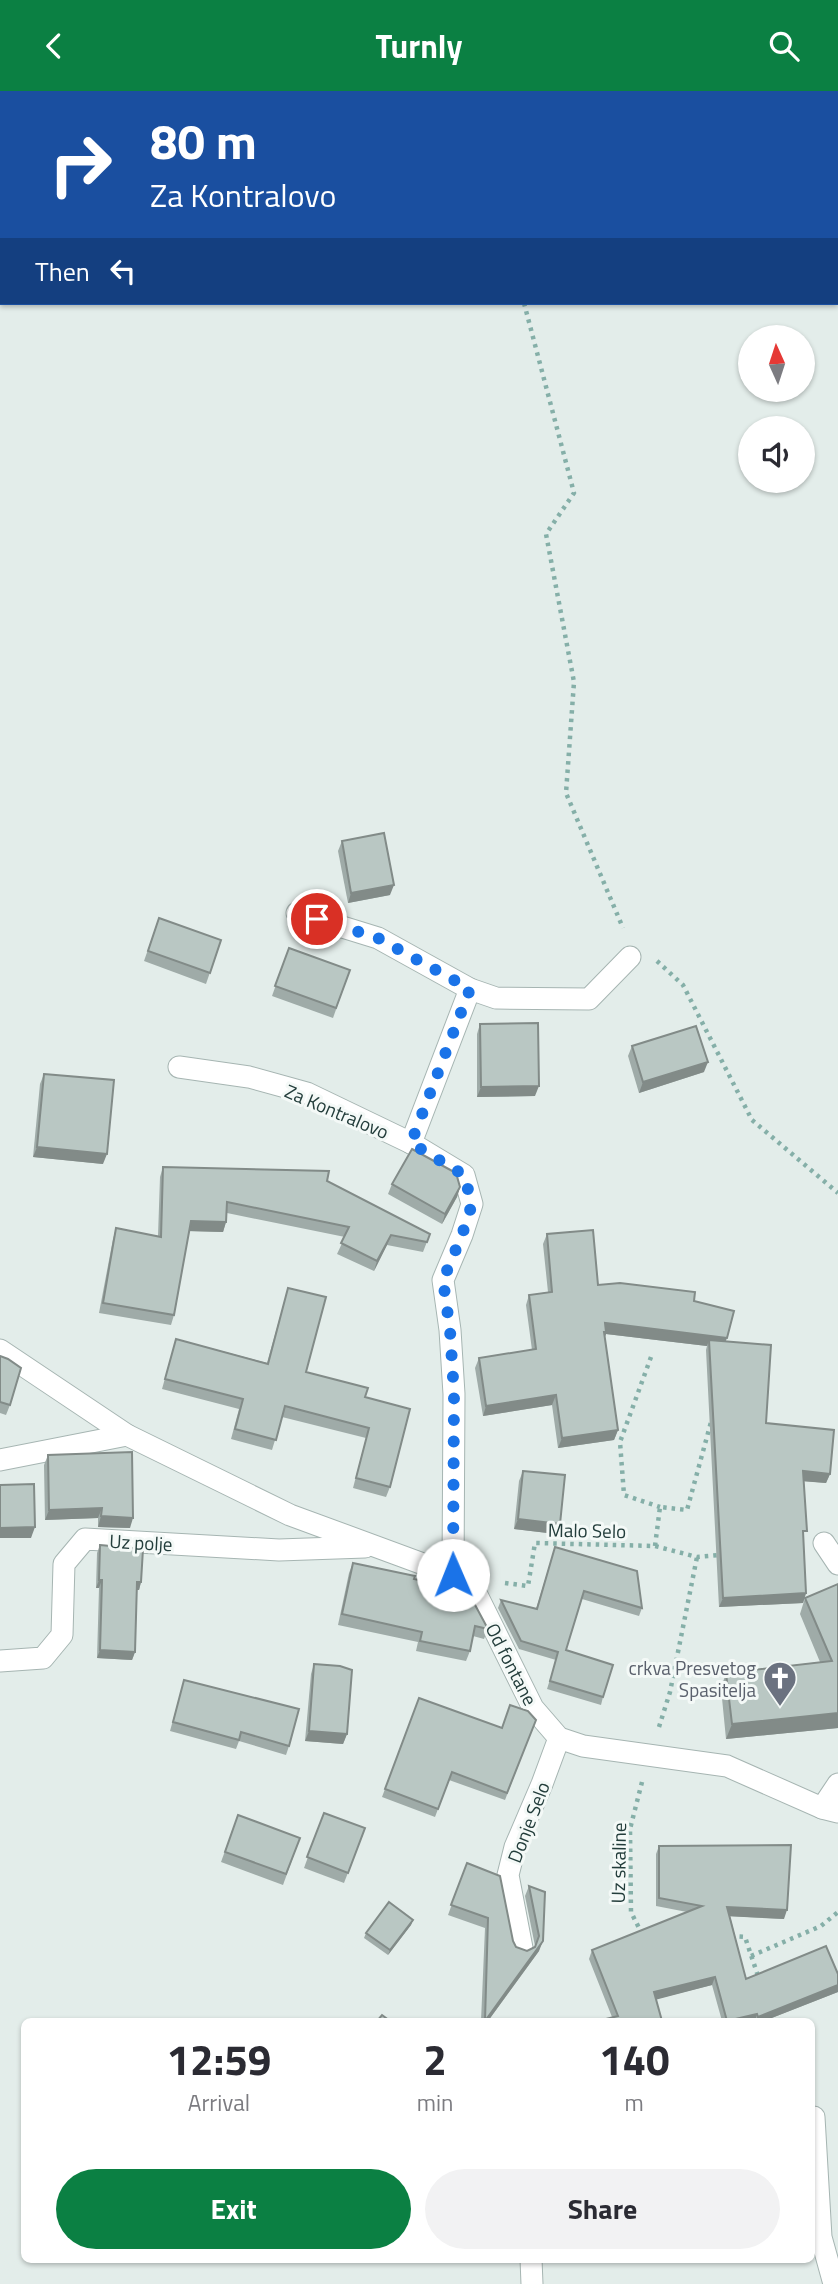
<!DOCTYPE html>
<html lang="en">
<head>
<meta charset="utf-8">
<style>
	:root { --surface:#fff; --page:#f2f2f3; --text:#2b2b33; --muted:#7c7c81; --accent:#0b8043 }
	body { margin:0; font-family:"Titillium Web",sans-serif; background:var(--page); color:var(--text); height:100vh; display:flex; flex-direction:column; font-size:26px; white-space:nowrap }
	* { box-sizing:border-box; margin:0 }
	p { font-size:23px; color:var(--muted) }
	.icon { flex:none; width:38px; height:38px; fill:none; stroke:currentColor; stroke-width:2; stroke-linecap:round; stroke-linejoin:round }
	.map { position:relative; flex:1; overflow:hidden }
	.drawer { position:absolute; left:21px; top:1927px; width:794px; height:245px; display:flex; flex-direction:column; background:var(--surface); border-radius:10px; box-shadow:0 2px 5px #0004 }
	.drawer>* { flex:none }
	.banner { position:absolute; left:0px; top:0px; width:838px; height:214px; box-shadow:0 2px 5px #0004; background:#1a4fa0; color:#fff; overflow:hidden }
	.needle { width:46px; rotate:357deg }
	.tools { position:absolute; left:738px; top:234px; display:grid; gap:14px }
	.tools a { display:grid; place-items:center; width:77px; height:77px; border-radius:50%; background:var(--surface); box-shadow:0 2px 5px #0004; font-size:35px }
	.pin { position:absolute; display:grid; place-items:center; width:60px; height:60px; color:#fff; margin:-30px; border:4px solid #fff; border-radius:50%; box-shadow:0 2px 7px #0007 }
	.me { position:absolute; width:77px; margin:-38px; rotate:359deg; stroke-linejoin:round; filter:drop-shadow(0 0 5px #0008) }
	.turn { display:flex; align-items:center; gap:24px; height:147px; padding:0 35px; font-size:32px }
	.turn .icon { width:91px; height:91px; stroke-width:2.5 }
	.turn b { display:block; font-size:49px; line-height:60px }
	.then { display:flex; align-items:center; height:66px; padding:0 35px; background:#0003; gap:14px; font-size:26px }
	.eta { display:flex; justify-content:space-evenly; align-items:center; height:119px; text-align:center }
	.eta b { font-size:42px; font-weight:700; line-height:49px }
	.cta { display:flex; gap:14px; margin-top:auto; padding:14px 35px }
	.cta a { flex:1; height:80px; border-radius:42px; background:var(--accent); color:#fff; font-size:28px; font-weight:700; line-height:80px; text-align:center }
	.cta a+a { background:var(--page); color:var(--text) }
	header { display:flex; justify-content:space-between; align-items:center; height:91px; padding:0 35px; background:var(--accent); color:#fff; font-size:32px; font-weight:700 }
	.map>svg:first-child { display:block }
</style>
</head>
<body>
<header><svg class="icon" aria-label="back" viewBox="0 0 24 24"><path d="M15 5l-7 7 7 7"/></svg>Turnly<svg class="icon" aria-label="search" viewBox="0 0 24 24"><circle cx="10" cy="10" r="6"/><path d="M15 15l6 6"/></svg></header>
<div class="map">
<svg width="838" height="2193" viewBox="0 0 838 2193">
	<rect width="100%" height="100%" fill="#e3edea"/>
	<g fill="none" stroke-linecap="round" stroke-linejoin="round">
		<defs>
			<g id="minor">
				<polyline points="297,822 378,847 470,898 496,907 589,908 630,866"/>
				<polyline points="179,976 249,986 307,1002 411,1052 464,1084 472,1113 462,1144 443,1189 450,1239 454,1303 453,1484"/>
				<polyline points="411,1052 470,898"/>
				<polyline points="0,1259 127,1344 290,1424 453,1484 477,1504 533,1617 559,1647 583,1655 727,1675 822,1717 838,1721"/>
				<polyline points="0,1369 127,1344"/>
				<polyline points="824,1452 838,1473"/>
				<polyline points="0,1570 43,1567 62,1544 64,1473 85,1448 279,1459 365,1456"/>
				<polyline points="822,1717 838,1693"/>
				<polyline points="522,1857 508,1784 515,1756 542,1693 559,1647"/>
				<polyline points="814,2026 821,2146 834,2193"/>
				<polyline points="531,2168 532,2193"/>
			</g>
		</defs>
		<use href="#minor" stroke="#a6b5b2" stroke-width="23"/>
		<g stroke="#85afa8" stroke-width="4.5" stroke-dasharray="3.5 5" stroke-linecap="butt">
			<polyline points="554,2 555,0"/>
			<polyline points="524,212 574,402 546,443 574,591 566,702 623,837"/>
			<polyline points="657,870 683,894 752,1029 838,1102"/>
			<polyline points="651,1266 620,1351 624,1404 660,1416"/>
			<polyline points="655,1455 660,1416 687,1419 711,1331"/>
			<polyline points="505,1492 528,1495 535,1452 655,1455 697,1466 720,1464"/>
			<polyline points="659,1636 670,1601 697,1466"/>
			<polyline points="642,1691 630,1738 631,1821 642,1843"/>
			<polyline points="731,1845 745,1846 759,1888"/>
			<polyline points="751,1865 821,1835 838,1821"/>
			<polyline points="773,1921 779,1930"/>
		</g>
		<use href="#minor" stroke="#fff" stroke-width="21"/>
	</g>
	<g fill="#9faba8">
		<polygon points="342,750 390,804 348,812 338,760"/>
		<polygon points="159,827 221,849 206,893 144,870"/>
		<polygon points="289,857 350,879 333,927 272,905"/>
		<polygon points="480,933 535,1005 477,1006 477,943"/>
		<polygon points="632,955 704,981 639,1002 628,965"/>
		<polygon points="44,983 103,1073 33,1066 40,993"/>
		<polygon points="163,1076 327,1090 430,1143 423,1161 387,1154 374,1180 337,1163 345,1146 227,1122 226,1131 223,1141 189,1140 174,1224 171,1234 99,1222 113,1148 116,1137 158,1145 160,1086"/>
		<polygon points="392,1093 460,1096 457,1106 442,1133 388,1103"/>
		<polygon points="547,1143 598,1194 694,1210 725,1251 766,1332 830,1383 826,1392 804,1390 803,1449 806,1502 803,1512 719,1516 706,1259 707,1255 606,1243 604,1246 618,1339 614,1349 558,1357 552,1314 483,1325 475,1277 479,1267 532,1259 526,1214 529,1204 548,1201 543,1153"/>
		<polygon points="288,1197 306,1281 365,1306 390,1396 386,1406 353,1397 366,1347 282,1326 272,1359 231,1348 239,1318 162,1298 176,1248 267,1272"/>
		<polygon points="0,1265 10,1314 6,1324 0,1322"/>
		<polygon points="48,1364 130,1437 98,1436 98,1427 45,1429 44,1374"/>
		<polygon points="523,1380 556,1443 514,1438 519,1390"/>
		<polygon points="100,1454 141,1491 139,1499 137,1499 135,1561 132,1569 97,1567 99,1497 96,1497 97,1462"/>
		<polygon points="555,1456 642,1517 639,1525 582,1508 566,1559 603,1606 601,1614 547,1598 556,1569 519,1558 498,1517 501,1509 536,1518"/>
		<polygon points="353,1472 414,1488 488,1538 484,1548 473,1545 470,1560 466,1570 416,1560 418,1551 338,1534 349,1482"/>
		<polygon points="838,1493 838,1637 726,1648 721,1597 726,1582 820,1571 800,1523 805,1507"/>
		<polygon points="314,1573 347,1643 343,1653 305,1650 311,1583"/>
		<polygon points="184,1589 289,1655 286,1664 239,1650 236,1658 170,1640"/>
		<polygon points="419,1607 502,1637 536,1629 505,1709 449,1689 435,1726 382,1706"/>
		<polygon points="324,1722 365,1737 344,1792 304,1777"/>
		<polygon points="238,1724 300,1747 283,1794 221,1771"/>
		<polygon points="659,1755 784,1828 730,1825 746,1888 838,1883 838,1901 764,1930 722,1930 712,1894 656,1908 662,1930 612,1926 589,1868 592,1859 687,1821 656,1815 656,1763"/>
		<polygon points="467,1772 516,1856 527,1860 535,1855 525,1805 529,1795 545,1801 539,1860 488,1930 481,1930 485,1837 448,1824"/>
		<polygon points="413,1829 411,1834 388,1864 364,1847 366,1842"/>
	</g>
	<g fill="#828b88">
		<polygon points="394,794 390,804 348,812 351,802"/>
		<polygon points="708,971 704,981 639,1002 643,991"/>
		<polygon points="539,995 535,1005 477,1006 481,996"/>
		<polygon points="37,1056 107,1063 103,1073 33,1066"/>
		<polygon points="460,1096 457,1106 442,1133 445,1123"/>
		<polygon points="191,1130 226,1131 223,1141 187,1140"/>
		<polygon points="391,1144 387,1154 374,1180 377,1170"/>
		<polygon points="605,1232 727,1247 723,1257 709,1249 707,1255 606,1243 603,1251"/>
		<polygon points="556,1304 552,1314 483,1325 486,1315"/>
		<polygon points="618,1339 614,1349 558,1357 562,1347"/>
		<polygon points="803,1380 830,1383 826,1392 800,1390"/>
		<polygon points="102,1417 98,1427 45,1429 49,1419"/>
		<polygon points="101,1425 133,1427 130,1437 98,1436"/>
		<polygon points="518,1428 560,1433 556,1443 514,1438"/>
		<polygon points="35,1436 31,1447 0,1447 0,1437"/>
		<polygon points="99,1489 102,1489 99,1497 96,1497"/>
		<polygon points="137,1491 141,1491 139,1499 134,1499"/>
		<polygon points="806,1502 803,1512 719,1516 723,1507"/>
		<polygon points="100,1559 135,1561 132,1569 97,1567"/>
		<polygon points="838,1622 838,1637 726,1648 732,1633"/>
		<polygon points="309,1640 347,1643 343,1653 305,1650"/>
		<polygon points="727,1816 787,1819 784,1828 724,1825"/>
		<polygon points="413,1829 411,1834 388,1864 390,1859"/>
		<polygon points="543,1850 539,1860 488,1930 485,1930"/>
		<polygon points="715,1886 712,1894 651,1910 654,1901"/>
		<polygon points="838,1894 838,1901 764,1930 756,1930 758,1926"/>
		<polygon points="757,1923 755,1930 729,1930"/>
	</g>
	<g fill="#b9c7c3" stroke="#828b88" stroke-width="2">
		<polygon points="384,742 394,794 351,802 342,750"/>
		<polygon points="159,827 221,849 210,882 148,860"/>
		<polygon points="289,857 350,879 336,917 275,895"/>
		<polygon points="538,932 539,995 481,996 480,933"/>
		<polygon points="696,935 708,971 643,991 632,955"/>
		<polygon points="44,983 114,989 107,1063 37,1056"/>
		<polygon points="412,1058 456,1082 460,1096 445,1123 392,1093"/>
		<polygon points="163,1076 329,1080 327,1090 430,1143 427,1151 391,1144 377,1170 341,1152 349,1136 227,1111 226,1131 191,1130 174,1224 103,1212 116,1137 161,1146"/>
		<polygon points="593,1139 598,1194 620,1192 695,1201 694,1210 734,1220 727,1247 605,1232 606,1241 604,1241 618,1339 562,1347 556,1304 486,1315 479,1267 536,1258 529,1204 552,1201 547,1143"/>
		<polygon points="288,1197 326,1206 306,1281 368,1297 365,1306 410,1318 390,1396 356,1387 369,1337 285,1315 276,1349 235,1338 243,1308 165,1288 176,1248 268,1273"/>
		<polygon points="709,1249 771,1254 766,1332 834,1339 830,1383 803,1380 807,1440 803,1440 806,1502 723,1507"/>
		<polygon points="0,1265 8,1268 21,1277 10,1314 0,1311"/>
		<polygon points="132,1361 133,1427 101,1425 102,1417 49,1419 48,1364"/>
		<polygon points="523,1380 565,1384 560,1433 518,1428"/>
		<polygon points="34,1393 35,1436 0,1437 0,1394"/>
		<polygon points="100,1454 143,1458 141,1491 137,1491 135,1561 100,1559 102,1489 99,1489"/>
		<polygon points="555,1456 637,1480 642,1517 584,1500 566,1559 613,1574 603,1606 550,1590 558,1561 521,1550 501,1509 537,1518"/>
		<polygon points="353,1472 415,1485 414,1488 467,1499 488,1538 475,1535 470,1560 420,1550 422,1541 342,1523"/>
		<polygon points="838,1493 838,1622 732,1633 726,1582 832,1570 805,1507"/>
		<polygon points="314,1573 340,1575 352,1579 347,1643 309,1640"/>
		<polygon points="184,1589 299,1618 289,1655 241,1641 239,1649 173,1631"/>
		<polygon points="419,1607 502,1637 510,1614 528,1620 536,1629 507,1702 452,1681 438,1718 385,1698"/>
		<polygon points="324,1722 365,1737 348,1782 307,1766"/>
		<polygon points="238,1724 300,1747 286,1783 225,1761"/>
		<polygon points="791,1754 787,1819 727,1816 746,1888 826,1855 838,1883 838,1894 758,1926 757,1923 727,1930 715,1886 654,1901 662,1930 598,1930 618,1925 592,1859 702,1815 659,1807 659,1755"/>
		<polygon points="467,1772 500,1785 513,1850 516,1856 527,1860 535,1856 539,1845 529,1795 545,1801 543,1850 485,1930 488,1827 451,1814"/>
		<polygon points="389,1811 413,1829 390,1859 366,1842"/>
		<polygon points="382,1924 390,1930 377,1930"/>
	</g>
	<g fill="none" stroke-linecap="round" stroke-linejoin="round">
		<polyline stroke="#1a73e8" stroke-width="12" stroke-dasharray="0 21.6" points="317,828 378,847 470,898 411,1052 464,1084 472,1113 462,1144 443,1189 450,1239 454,1303 453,1484"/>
	</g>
	<defs>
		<symbol id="church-pin" viewBox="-11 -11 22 30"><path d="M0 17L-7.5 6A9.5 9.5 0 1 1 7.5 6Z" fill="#6b7280" stroke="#f4f9f7"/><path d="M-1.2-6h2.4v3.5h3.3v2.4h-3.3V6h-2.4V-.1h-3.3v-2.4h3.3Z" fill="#fff"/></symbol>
	</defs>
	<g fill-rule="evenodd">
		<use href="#church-pin" x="761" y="1568" width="38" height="52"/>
	</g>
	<g text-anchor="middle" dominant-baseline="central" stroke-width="6" stroke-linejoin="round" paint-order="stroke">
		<g font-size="19" fill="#233d3b" stroke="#f4f9f7">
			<text transform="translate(337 1020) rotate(23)">Za Kontralovo</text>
			<text transform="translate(587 1439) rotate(1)">Malo Selo</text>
			<text transform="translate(141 1451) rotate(3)">Uz polje</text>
			<text transform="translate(512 1573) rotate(63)">Od fontane</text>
			<text transform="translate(528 1731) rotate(-69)">Donje Selo</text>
			<text transform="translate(618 1772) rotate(-89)">Uz skaline</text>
		</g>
		<g font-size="19" fill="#5b616d" stroke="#f4f9f7" text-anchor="end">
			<text x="756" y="1576">crkva Presvetog<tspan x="756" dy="22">Spasitelja</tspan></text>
		</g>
	</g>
</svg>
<div class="tools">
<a><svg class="needle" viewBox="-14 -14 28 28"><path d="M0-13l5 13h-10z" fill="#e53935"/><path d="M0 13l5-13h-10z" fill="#7c7c81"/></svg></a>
<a><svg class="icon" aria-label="sound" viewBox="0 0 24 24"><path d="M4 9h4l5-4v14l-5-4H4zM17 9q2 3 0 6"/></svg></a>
</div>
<div class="pin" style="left:317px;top:828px;background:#d93025"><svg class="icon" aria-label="arrive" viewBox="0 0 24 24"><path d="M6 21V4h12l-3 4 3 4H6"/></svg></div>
<svg class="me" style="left:453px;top:1484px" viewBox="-20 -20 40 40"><circle r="19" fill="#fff"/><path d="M0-13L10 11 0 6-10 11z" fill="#1a73e8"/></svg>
<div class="banner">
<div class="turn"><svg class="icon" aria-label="right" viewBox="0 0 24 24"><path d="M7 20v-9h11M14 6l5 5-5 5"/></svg><div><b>80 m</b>Za Kontralovo</div></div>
<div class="then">Then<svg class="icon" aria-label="left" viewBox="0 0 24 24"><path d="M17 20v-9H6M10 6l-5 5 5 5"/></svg></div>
</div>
<section class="drawer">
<div class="eta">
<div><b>12:59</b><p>Arrival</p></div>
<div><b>2</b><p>min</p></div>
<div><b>140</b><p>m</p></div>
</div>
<div class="cta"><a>Exit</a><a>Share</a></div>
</section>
</div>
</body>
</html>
